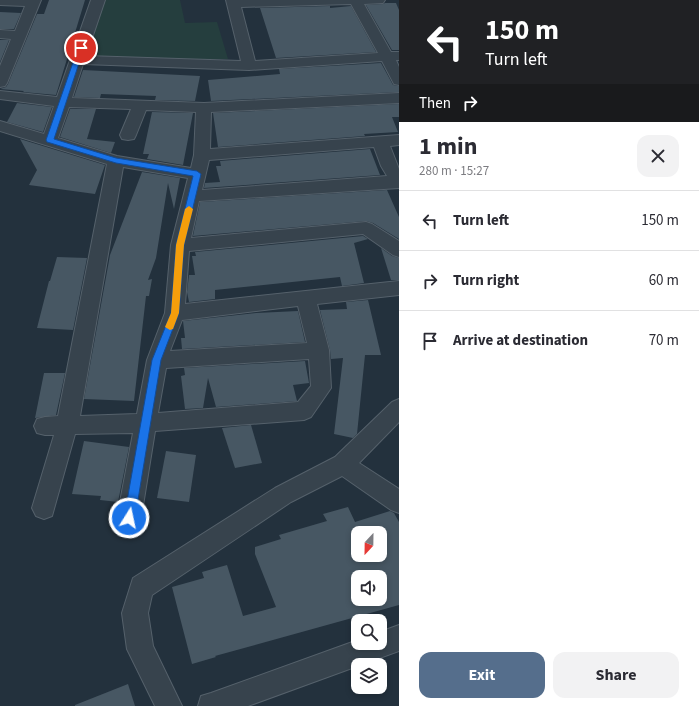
<!DOCTYPE html>
<html lang="en">
<head>
<meta charset="utf-8">
<style>
	:root { --surface:#fff; --page:#f2f2f3; --text:#2b2b33; --muted:#7c7c81; --line:#e1e1e2; --accent:#556e8c }
	body { margin:0; font-family:"Source Sans 3",sans-serif; background:var(--page); color:var(--text); height:100vh; display:flex; flex-direction:column; font-size:15px; white-space:nowrap }
	* { box-sizing:border-box; margin:0 }
	p { font-size:13px; color:var(--muted) }
	.icon { flex:none; width:22px; height:22px; fill:none; stroke:currentColor; stroke-width:2; stroke-linecap:round; stroke-linejoin:round }
	.map { position:relative; flex:1; overflow:hidden }
	.sheet { display:flex; flex-direction:column; background:var(--surface); width:300px }
	.sheet>* { flex:none }
	.banner { background:#202124; color:#fff; overflow:hidden }
	.needle { width:26px; rotate:202deg }
	.tools { position:absolute; left:351px; top:526px; display:grid; gap:8px }
	.tools a { display:grid; place-items:center; width:36px; height:36px; border-radius:8px; background:var(--surface); box-shadow:0 2px 6px #0003; font-size:20px }
	.pin { position:absolute; display:grid; place-items:center; width:34px; height:34px; color:#fff; margin:-17px; border:2px solid #fff; border-radius:50%; box-shadow:0 1px 4px #0007 }
	.me { position:absolute; width:44px; margin:-22px; rotate:10deg; stroke-linejoin:round; filter:drop-shadow(0 0 3px #0008) }
	.turn { display:flex; align-items:center; gap:14px; height:84px; padding:0 20px; font-size:18px }
	.turn .icon { width:52px; height:52px; stroke-width:2.5 }
	.turn b { display:block; font-size:28px; line-height:34px }
	.then { display:flex; align-items:center; height:38px; padding:0 20px; background:#0003; gap:8px; font-size:15px }
	.round { display:grid; place-items:center; flex:none; width:42px; height:42px; border-radius:12px; background:var(--page) }
	.headline { display:flex; align-items:center; justify-content:space-between; height:68px; padding:0 20px }
	h1 { font-size:24px; font-weight:700; line-height:30px }
	.cta { display:flex; gap:8px; margin-top:auto; padding:8px 20px }
	.cta a { flex:1; height:46px; border-radius:12px; background:var(--accent); color:#fff; font-size:16px; font-weight:700; line-height:46px; text-align:center }
	.cta a+a { background:var(--page); color:var(--text) }
	ul { padding:0; list-style:none }
	li { display:flex; align-items:center; gap:12px; height:60px; padding:0 20px; border-top:1px solid var(--line) }
	li div { flex:1 }
	li b { display:block; font-size:15px }
	li em { font-style:normal }
	main { display:flex; flex:1; min-height:0 }
	.map>svg:first-child { display:block }
</style>
</head>
<body>
<main>
<div class="map">
<svg width="399" height="706" viewBox="0 0 399 706">
	<rect width="100%" height="100%" fill="#23313d"/>
	<polygon fill="#253e3e" points="105,0 180,0 185,23 217,22 228,59 193,60 82,57"/>
	<g fill="#475763" fill-rule="evenodd">
		<polygon points="49,0 85,0 56,95 23,92 24,91 0,89 6,87 8,84 37,14 44,14"/>
		<polygon points="385,3 396,3 399,10 399,50 392,50 366,5 383,4"/>
		<polygon points="330,6 330,8 351,6 376,52 276,58 260,8"/>
		<polygon points="0,12 21,13 14,29 0,29"/>
		<polygon points="0,40 9,40 0,62"/>
		<polygon points="381,63 393,85 399,86 399,92 211,101 208,80 280,74 279,69"/>
		<polygon points="83,70 200,76 195,101 155,100 156,96 101,94 100,98 74,97"/>
		<polygon points="17,103 52,107 43,132 7,122"/>
		<polygon points="399,104 399,117 392,117 398,132 364,134 365,136 218,147 213,113"/>
		<polygon points="70,109 96,109 87,139 115,142 111,153 60,137"/>
		<polygon points="152,112 193,113 183,165 147,159 149,154 143,154"/>
		<polygon points="20,139 105,165 95,194 29,185 37,170"/>
		<polygon points="370,149 380,175 204,188 205,183 220,182 216,166 221,166 220,161"/>
		<polygon points="142,172 180,178 174,209 168,183 156,258 148,280 152,279 149,296 146,296 134,401 84,399 110,255"/>
		<polygon points="387,190 399,217 399,239 373,223 366,221 193,236 200,202"/>
		<polygon points="363,236 368,239 354,243 364,283 342,286 340,277 215,290 215,299 189,302 187,292 189,275 195,275 192,256 196,256 195,252"/>
		<polygon points="381,248 392,256 399,258 399,280 391,280"/>
		<polygon points="57,257 87,258 73,330 37,328 49,281 50,281"/>
		<polygon points="368,300 381,355 365,355 357,434 353,438 334,434 343,358 331,359 330,350 320,310 347,309 346,302"/>
		<polygon points="298,311 305,342 182,349 181,338 185,338 183,321 256,313"/>
		<polygon points="305,361 309,383 293,385 297,401 216,407 208,378 203,408 185,409 181,376 185,375 184,368"/>
		<polygon points="44,373 65,373 56,415 35,418"/>
		<polygon points="251,425 262,463 235,468 222,428"/>
		<polygon points="84,441 129,447 118,502 100,500 101,496 72,494"/>
		<polygon points="166,451 196,455 189,502 157,498"/>
		<path d="M348,507L355,522L390,511L394,513L399,522V605L215,656L216,657L192,664L172,587L204,578L202,572L227,565L243,616L276,607L255,554V547L281,539L279,535L327,521L323,514ZM358,533H380V555H358ZM358,577H380V599H358Z"/>
		<polygon points="128,684 135,706 75,706 75,705"/>
	</g>
	<g fill="none" stroke-linecap="round" stroke-linejoin="round">
		<defs>
			<g id="minor">
				<polygon points="0,0 41,0 7,83 5,86 0,87 0,66 11,39 0,38 0,30 15,31 25,6 0,5"/>
				<path d="M91,0H105L86,56L241,61L226,0H385L383,3L364,4L391,52H399V60H396L399,67V85L394,84L382,61L249,70L83,64L72,98L204,103L399,93V103L211,112L210,149L399,135V145L390,146L399,169V188L199,201L191,238L366,222L372,224L399,241V257L393,255L363,234L189,251L185,304L399,281V295L317,304L329,350L331,388L311,417L304,420L155,431L141,518L137,526L129,529L121,526L117,518L133,433L75,434L52,516L44,519L36,516L32,508L54,435H45L37,433L34,426L37,419L45,417L58,416L107,164L0,131V121L44,134L54,106L0,99V91L57,97ZM351,4L378,53L255,61L241,7ZM69,107L131,109L120,135L122,139L128,140L134,139L136,135L146,110L196,112L194,155L191,168L117,156L58,138ZM374,147L381,166L387,176L202,190L209,160ZM123,167L188,178L171,245L165,313L147,360L137,414L80,416ZM298,306L307,343L170,351L182,320ZM309,359L311,386L298,402L158,413L166,368Z"/>
				<polygon points="399,399 399,422 359,463 399,489 399,513 391,510 342,476 291,502 152,595 148,613 153,646 182,706 155,706 127,649 122,613 133,578 275,488 335,457 392,402"/>
				<polygon points="399,625 399,651 248,706 198,706 201,696 211,693 358,640 358,643 380,643 380,632"/>
			</g>
		</defs>
		<use href="#minor" stroke="#55616b" stroke-width="2"/>
		<use href="#minor" fill="#37434d" fill-rule="evenodd"/>
	</g>
	<polygon fill="#1a73e8" stroke="#114b97" points="81,46 84,48 54,139 116,158 197,171 201,174 184,245 179,313 161,360 135,518 133,522 129,523 126,522 124,518 152,360 171,313 176,245 193,176 116,163 47,142 46,140 78,48"/>
	<polygon fill="#f59e0b" points="189,206 193,209 184,245 179,313 173,329 170,330 165,327 171,313 176,245 185,209"/>
</svg>
<div class="tools">
<a><svg class="needle" viewBox="-14 -14 28 28"><path d="M0-13l5 13h-10z" fill="#e53935"/><path d="M0 13l5-13h-10z" fill="#7c7c81"/></svg></a>
<a><svg class="icon" aria-label="sound" viewBox="0 0 24 24"><path d="M4 9h4l5-4v14l-5-4H4zM17 9q2 3 0 6"/></svg></a>
<a><svg class="icon" aria-label="search" viewBox="0 0 24 24"><circle cx="10" cy="10" r="6"/><path d="M15 15l6 6"/></svg></a>
<a><svg class="icon" aria-label="layers" viewBox="0 0 24 24"><path d="M12 4l9 5-9 5-9-5zM3 14l9 5 9-5"/></svg></a>
</div>
<div class="pin" style="left:81px;top:48px;background:#d93025"><svg class="icon" aria-label="arrive" viewBox="0 0 24 24"><path d="M6 21V4h12l-3 4 3 4H6"/></svg></div>
<svg class="me" style="left:129px;top:518px" viewBox="-20 -20 40 40"><circle r="17" fill="#1a73e8" stroke="#fff" stroke-width="3"/><path d="M0-11L8 9 0 5-8 9z" fill="#fff"/></svg>
</div>
<section class="sheet">
<div class="banner">
<div class="turn"><svg class="icon" aria-label="left" viewBox="0 0 24 24"><path d="M17 20v-9H6M10 6l-5 5 5 5"/></svg><div><b>150 m</b>Turn left</div></div>
<div class="then">Then<svg class="icon" aria-label="right" viewBox="0 0 24 24"><path d="M7 20v-9h11M14 6l5 5-5 5"/></svg></div>
</div>
<div class="headline"><div><h1>1 min</h1><p>280 m · 15:27</p></div><a class="round"><svg class="icon" aria-label="close" viewBox="0 0 24 24"><path d="M6 6l12 12M18 6L6 18"/></svg></a></div>
<ul>
<li><svg class="icon" aria-label="left" viewBox="0 0 24 24"><path d="M17 20v-9H6M10 6l-5 5 5 5"/></svg><div><b>Turn left</b></div><em>150 m</em></li>
<li><svg class="icon" aria-label="right" viewBox="0 0 24 24"><path d="M7 20v-9h11M14 6l5 5-5 5"/></svg><div><b>Turn right</b></div><em>60 m</em></li>
<li><svg class="icon" aria-label="arrive" viewBox="0 0 24 24"><path d="M6 21V4h12l-3 4 3 4H6"/></svg><div><b>Arrive at destination</b></div><em>70 m</em></li>
</ul>
<div class="cta"><a>Exit</a><a>Share</a></div>
</section>
</main>
</body>
</html>
